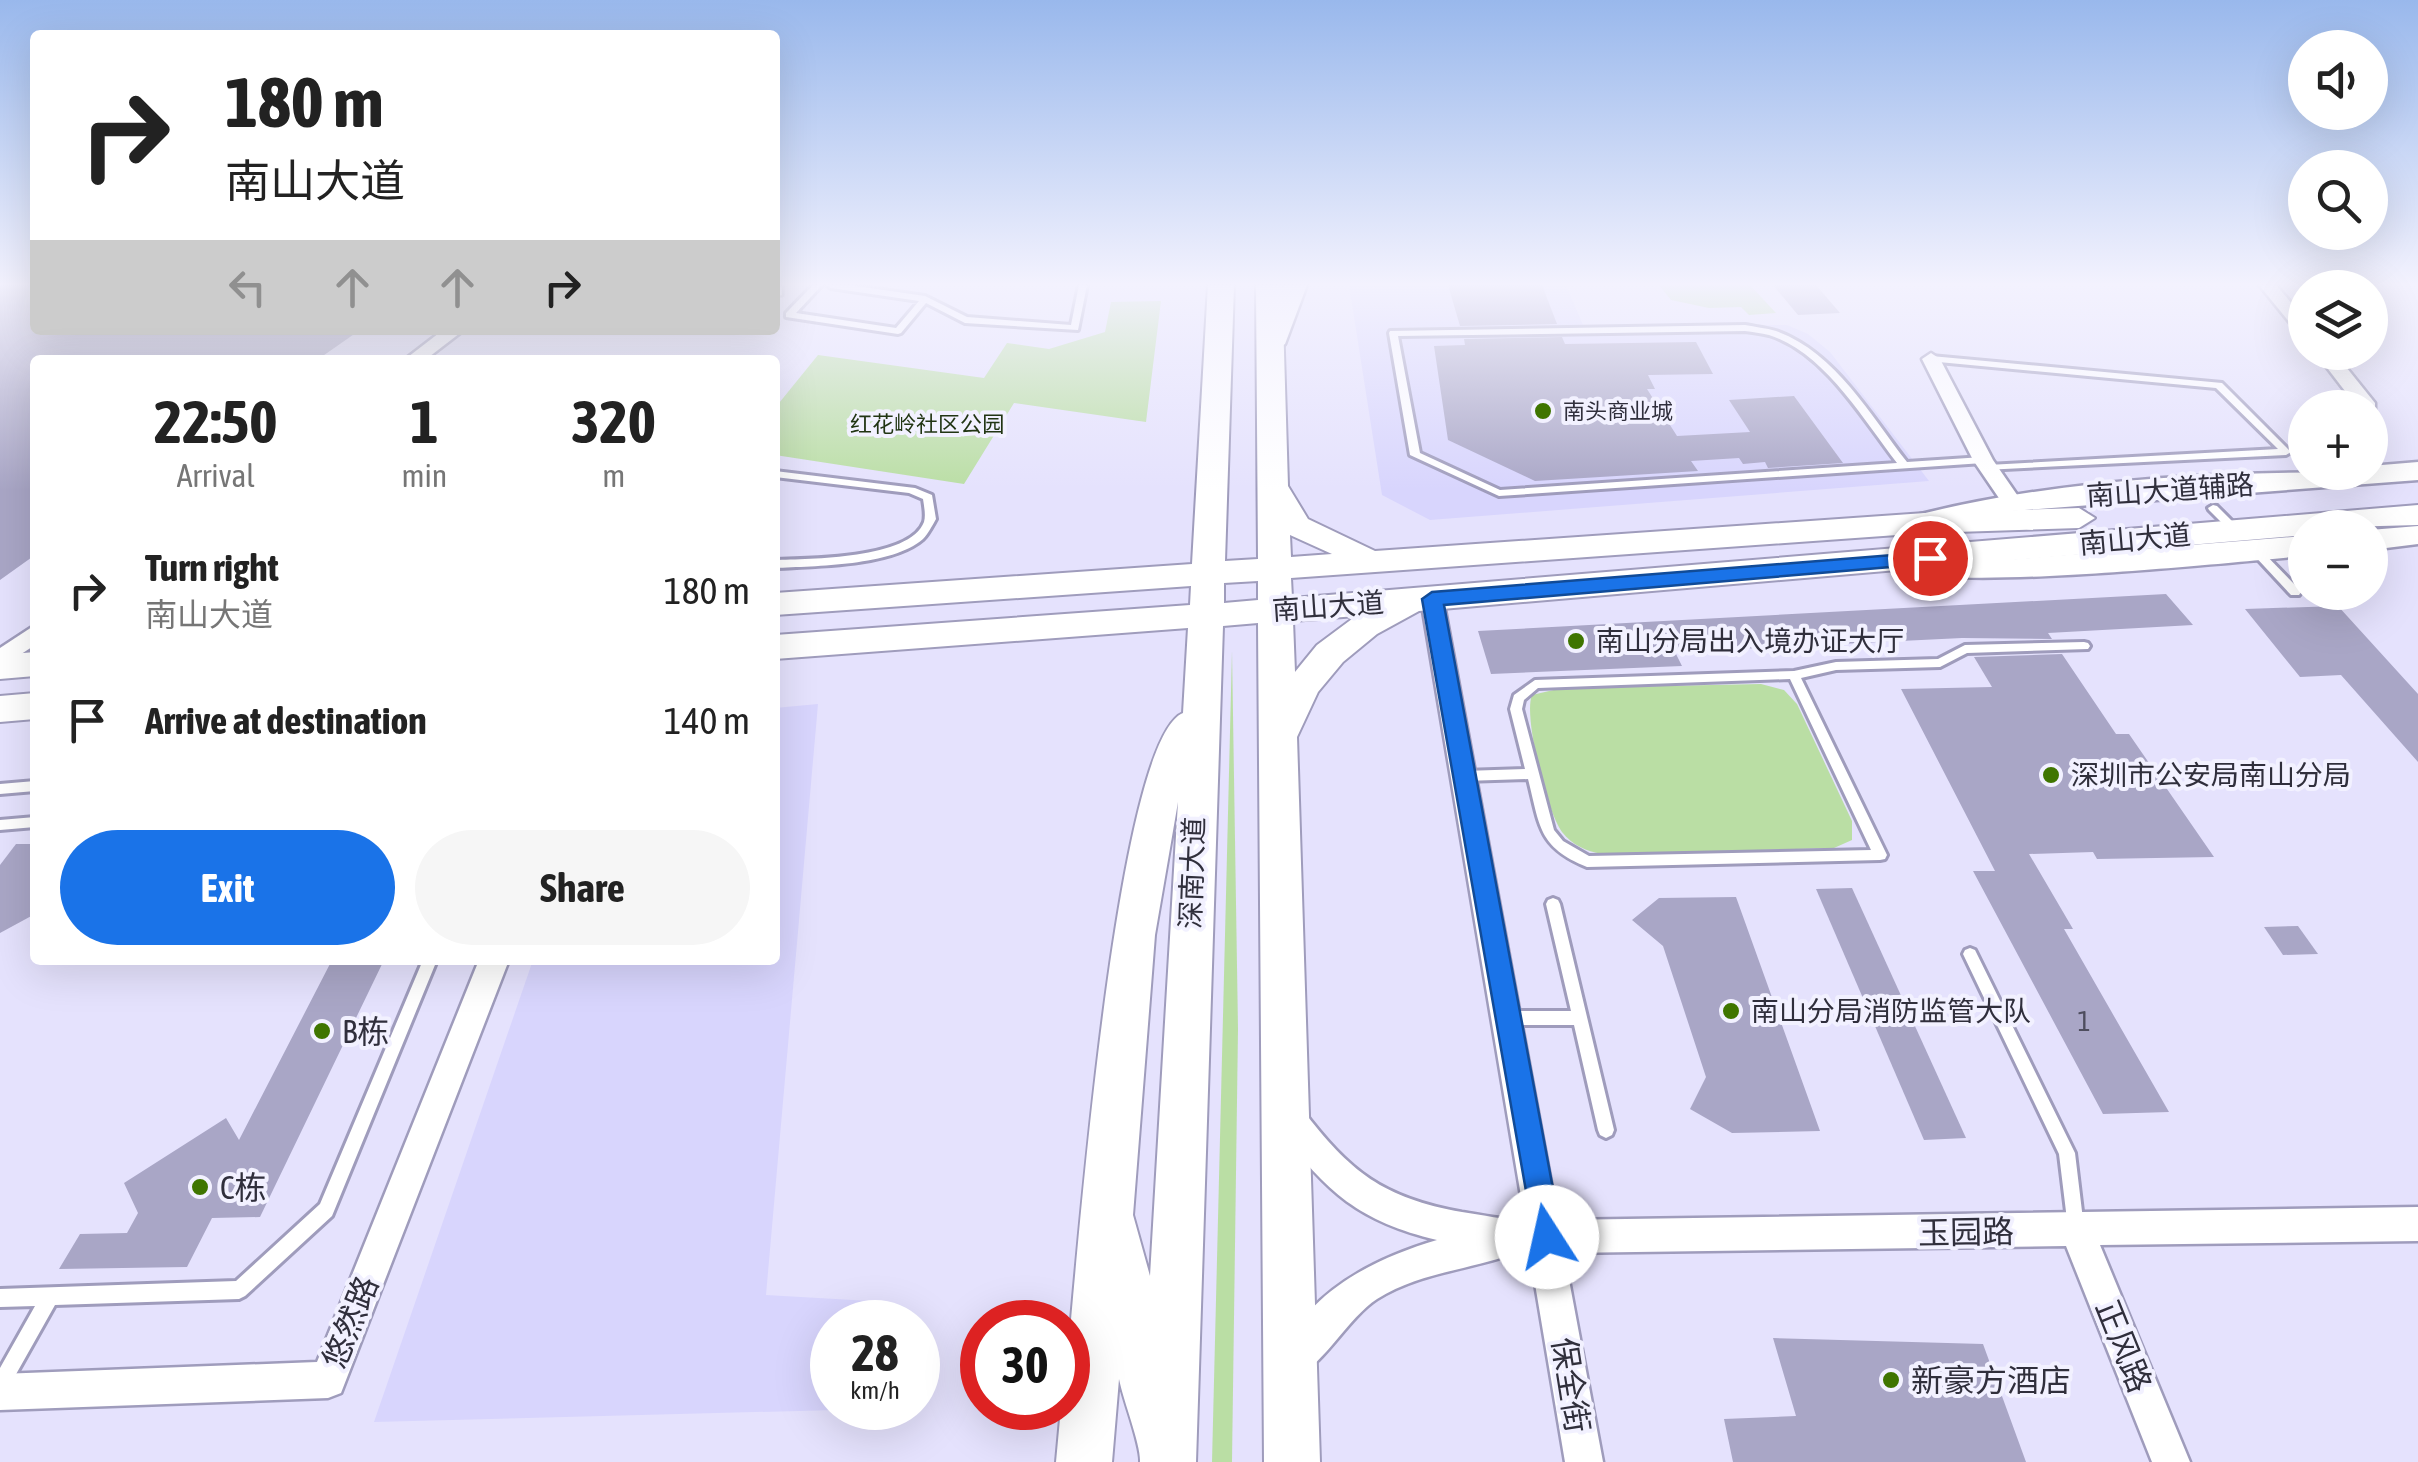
<!DOCTYPE html>
<html lang="en">
<head>
<meta charset="utf-8">
<style>
	:root { --surface:#fff; --page:#f6f6f6; --text:#222; --muted:#767676; --accent:#1a73e8 }
	body { margin:0; font-family:"Asap Condensed","Noto Sans SC",sans-serif; background:var(--page); color:var(--text); height:100vh; display:flex; flex-direction:column; font-size:38px; white-space:nowrap }
	* { box-sizing:border-box; margin:0 }
	p { font-size:32px; color:var(--muted) }
	.icon { flex:none; width:55px; height:55px; fill:none; stroke:currentColor; stroke-width:2; stroke-linecap:round; stroke-linejoin:round }
	.map { position:relative; flex:1; overflow:hidden }
	.panel { position:absolute; left:30px; top:355px; width:750px; height:610px; display:flex; flex-direction:column; background:var(--surface); border-radius:10px; box-shadow:0 10px 40px #0002 }
	.panel>* { flex:none }
	.hud { position:absolute; left:30px; top:30px; width:750px; height:305px; border-radius:10px; box-shadow:0 10px 40px #0002; background:#fff; color:var(--text); overflow:hidden }
	.controls { position:absolute; left:2288px; top:30px; display:grid; gap:20px }
	.controls a { display:grid; place-items:center; width:100px; height:100px; border-radius:50%; background:var(--surface); box-shadow:0 10px 40px #0002; font-size:50px }
	.speed { position:absolute; left:810px; top:1300px; display:flex; gap:20px; font-size:50px; font-weight:700; text-align:center }
	.speed>* { display:grid; place-content:center; width:130px; height:130px; border-radius:50%; background:var(--surface); box-shadow:0 10px 40px #0002; line-height:1 }
	.speed small { font-size:25px; font-weight:400 }
	.speed .limit { border:15px solid #d22; background:#fff; color:#111 }
	.pin { position:absolute; display:grid; place-items:center; width:85px; height:85px; color:#fff; margin:-42px; border:5px solid #fff; border-radius:50%; box-shadow:0 2px 10px #0007 }
	.me { position:absolute; width:110px; margin:-55px; rotate:350deg; stroke-linejoin:round; filter:drop-shadow(0 0 8px #0008) }
	.turn { display:flex; align-items:center; gap:35px; height:210px; padding:0 30px; font-size:45px }
	.turn .icon { width:130px; height:130px; stroke-width:2.5 }
	.turn b { display:block; font-size:70px; line-height:85px }
	.lanes { display:flex; align-items:center; height:95px; padding:0 30px; background:#0003; justify-content:center; gap:50px; direction:ltr }
	.lanes .off { opacity:.35 }
	.eta { display:flex; justify-content:space-evenly; align-items:center; height:170px; text-align:center }
	.eta b { font-size:60px; font-weight:700; line-height:70px }
	.primary-button { display:flex; gap:20px; margin-top:auto; padding:20px 30px }
	.primary-button a { flex:1; height:115px; border-radius:60px; background:var(--accent); color:#fff; font-size:40px; font-weight:700; line-height:115px; text-align:center }
	.primary-button a+a { background:var(--page); color:var(--text) }
	ul { padding:0; list-style:none }
	li { display:flex; align-items:center; gap:30px; height:130px; padding:0 30px }
	li div { flex:1 }
	li b { display:block; font-size:38px }
	li em { font-style:normal }
	.map>svg:first-child { display:block }
</style>
</head>
<body>
<div class="map">
<svg width="2418" height="1462" viewBox="0 0 2418 1462">
	<rect width="100%" height="100%" fill="#e5e2fd"/>
	<g fill="#d8d5fd">
		<polygon points="1349,285 1566,285 1583,325 1787,325 1808,334 1830,352 1929,481 1430,520 1382,495"/>
		<polygon points="818,704 766,1295 888,1302 885,1322 832,1322 832,1408 873,1409 374,1422 533,960 775,960 775,708"/>
	</g>
	<g fill="#badea4">
		<polygon points="1659,285 1750,285 1776,313 1749,315 1741,307 1709,308 1671,300"/>
		<polygon points="1161,301 1146,422 1014,403 964,484 775,455 775,408 818,355 984,378 1007,343 1049,349 1105,332 1111,302"/>
		<polygon points="1232,651 1238,1029 1232,1462 1212,1462"/>
		<path d="M1761,684L1784,690L1797,704L1852,821V840L1834,848L1602,854C1586,851 1572,845 1562,832C1547,812 1523,716 1532,695L1562,688Z"/>
	</g>
	<g fill="#a9a6c6">
		<polygon points="0,285 35,285 35,330 360,330 317,360 35,360 35,555 0,580"/>
		<polygon points="1448,285 1542,285 1557,324 1460,326"/>
		<polygon points="1773,285 1816,285 1840,313 1798,315"/>
		<polygon points="1562,337 1565,344 1696,342 1713,374 1648,375 1655,389 1647,389 1677,436 1750,432 1729,400 1794,396 1843,463 1768,468 1765,462 1743,464 1739,458 1691,461 1698,471 1535,481 1448,440 1434,346 1465,345 1464,339"/>
		<polygon points="2166,594 2193,625 2048,633 2052,639 1962,638 1675,652 1682,666 1491,674 1478,631"/>
		<polygon points="2338,606 2418,694 2418,762 2341,675 2300,677 2245,609"/>
		<polygon points="2062,654 2116,734 2129,734 2214,857 2097,859 2093,852 2029,854 2073,929 2064,929 2169,1112 2103,1114 1973,871 1995,871 1901,689 1992,687 1974,657"/>
		<polygon points="16,844 35,844 35,914 0,933 0,865"/>
		<polygon points="1852,888 1966,1138 1924,1140 1816,889"/>
		<polygon points="1736,897 1820,1131 1732,1133 1690,1109 1706,1077 1663,946 1632,920 1659,898"/>
		<polygon points="2298,926 2318,954 2283,955 2264,927"/>
		<polygon points="332,960 384,960 260,1217 212,1218 187,1267 59,1269 80,1234 127,1233 138,1213 124,1183 226,1118 239,1140"/>
		<polygon points="1773,1338 1983,1344 2026,1462 1733,1462 1724,1419 1796,1416"/>
	</g>
	<g fill="none" stroke-linecap="round" stroke-linejoin="round">
		<defs>
			<g id="lane">
				<polygon points="813,285 822,285 796,313 896,328 919,301 831,288 827,285 849,285 925,296 967,317 1071,325 1079,285 1087,285 1078,330 965,323 926,303 901,333 898,334 786,317 786,313"/>
				<path d="M1745,325C1755,327 1766,328 1776,331C1835,352 1870,415 1907,462L1983,457L1988,460L1983,463L1499,496L1410,455L1389,333L1390,331ZM1745,331C1753,332 1761,333 1769,335C1824,352 1863,419 1897,463L1500,490L1420,453L1398,336Z"/>
				<polygon points="1931,356 2222,383 2291,452 2286,455 1984,470 1983,468 1988,465 2278,449 2216,388 1928,361 1926,359"/>
				<path d="M775,471L915,488L932,495L936,519C932,526 928,534 923,539C892,566 815,566 775,568V560C809,559 910,559 924,522C926,515 924,506 923,499L909,493L775,477Z"/>
				<polygon points="2213,505 2217,506 2241,530 2242,532 2241,534 2233,534 2209,510 2208,508"/>
				<polygon points="2255,547 2259,548 2299,589 2301,592 2299,595 2291,595 2251,552 2250,550"/>
				<path d="M2084,642L2088,643L2090,646L2088,649L1967,653L1940,667L1836,670L1801,678L1887,855L1885,859L1880,860L1587,867C1538,847 1540,826 1528,779L1464,781L1459,779L1458,776L1459,773L1464,771L1525,769L1510,709L1514,695L1535,680L1794,671L1836,662L1938,659L1965,645ZM1790,679L1871,850L1589,856L1563,841L1554,830L1522,709L1524,700L1538,688Z"/>
				<polygon points="35,781 35,791 0,794 0,784"/>
				<polygon points="35,817 35,827 0,830 0,820"/>
				<polygon points="1553,898 1558,900 1560,904 1614,1130 1612,1135 1606,1138 1600,1135 1598,1130 1574,1025 1508,1025 1503,1023 1500,1018 1503,1013 1508,1011 1571,1011 1546,904 1548,900"/>
				<polygon points="1970,948 1975,950 2075,1153 2084,1228 2082,1234 2076,1236 2070,1234 2068,1228 2059,1154 1963,954 1965,950"/>
				<polygon points="423,960 437,960 332,1216 245,1296 239,1299 55,1305 6,1392 0,1395 0,1368 35,1306 0,1307 0,1289 236,1281 320,1204"/>
			</g>
			<g id="street">
				<polygon points="2259,285 2276,285 2305,319 2305,335 2299,334"/>
				<polygon points="775,286 782,287 782,295 775,296"/>
				<polygon points="443,330 464,330 425,360 404,360"/>
				<polygon points="2315,352 2334,352 2375,403 2375,411 2358,408"/>
				<polygon points="1931,353 1940,359 1993,460 2022,502 2019,507 2005,507 1973,460 1922,359"/>
				<path d="M1432,591L1443,599L1558,1220L2418,1207V1241L2100,1245L2190,1462H2152L2066,1246L1564,1253L1603,1462H1565L1530,1254H1513C1468,1270 1418,1273 1377,1299C1348,1318 1324,1364 1298,1375L1285,1370L1280,1357C1307,1292 1373,1259 1437,1240C1361,1222 1325,1192 1280,1129L1275,1119L1280,1109L1291,1104L1302,1109C1350,1172 1383,1198 1462,1212C1483,1215 1504,1220 1525,1220L1421,599Z"/>
				<polygon points="35,625 35,645 0,668 0,648"/>
				<polygon points="479,960 509,960 341,1393 328,1398 0,1410 0,1374 317,1362"/>
			</g>
			<g id="secondary">
				<polygon points="1283,285 1307,285 1285,344 1272,352 1259,344"/>
				<path d="M2418,462V480L2012,511L1928,531L1913,522L1917,515C2063,478 2222,472 2370,472V466Z"/>
				<polygon points="2418,526 2418,544 2370,550 2370,530"/>
				<path d="M2305,536V556C2249,560 1909,598 1887,563L1902,553L2005,560Z"/>
			</g>
			<g id="primary">
				<path d="M1208,285H1234L1225,561L1258,559L1256,285H1282L1288,486L1308,519L1375,551L1925,513L2079,508L2095,518L2079,528L1925,533L1291,578L1292,598L2418,505V525L2305,528V535L1419,611L1377,634L1343,662L1318,692L1297,737L1320,1462H1264L1258,623L1223,626L1196,1462H1140C1141,1445 1124,1403 1119,1379L1112,1462H1056L1061,1408H1068V1352C1077,1263 1116,740 1183,713L1188,628L775,659V635L1190,605L1191,586L775,615V593L1192,564ZM1290,535L1332,554L1291,557ZM1258,581V600L1224,603V583ZM1356,616L1317,645L1295,672L1293,621ZM1178,802L1150,1276L1133,1215L1155,935Z"/>
				<polygon points="35,652 35,676 0,679 0,655"/>
				<polygon points="35,693 35,719 0,722 0,696"/>
			</g>
		</defs>
		<use href="#lane" stroke="#9f9cbc" stroke-width="6"/>
		<use href="#street" stroke="#9f9cbc" stroke-width="5"/>
		<use href="#secondary" stroke="#9f9cbc" stroke-width="5"/>
		<use href="#primary" stroke="#9f9cbc" stroke-width="4"/>
		<use href="#lane" fill="#fff" fill-rule="evenodd"/>
		<use href="#street" fill="#fff" fill-rule="evenodd"/>
		<use href="#secondary" fill="#fff" fill-rule="evenodd"/>
		<use href="#primary" fill="#fff" fill-rule="evenodd"/>
	</g>
	<linearGradient id="sky" x2="0" y2="1"><stop stop-color="#99b8ec"/><stop offset="0.58" stop-color="#f3f2fe"/><stop offset="1" stop-color="#f3f2fe" stop-opacity="0"/></linearGradient>
	<rect width="2418" height="490" fill="url(#sky)"/>
	<polygon fill="#1a73e8" stroke="#114b97" stroke-width="2.5" points="1930,552 1940,558 1938,563 1444,605 1562,1237 1558,1248 1547,1253 1536,1248 1422,599 1432,592"/>
	<g fill="#3f7500" stroke="#f2f1ff" stroke-width="4">
		<circle cx="1543" cy="411" r="10"/>
		<circle cx="1576" cy="641" r="10"/>
		<circle cx="2051" cy="775" r="10"/>
		<circle cx="1731" cy="1011" r="10"/>
		<circle cx="322" cy="1031" r="10"/>
		<circle cx="200" cy="1187" r="10"/>
		<circle cx="1891" cy="1380" r="10"/>
	</g>
	<g text-anchor="middle" dominant-baseline="central" stroke-width="8" stroke-linejoin="round" paint-order="stroke">
		<g font-size="22" fill="#302f3c" stroke="#f2f1ff" text-anchor="start">
			<text x="1563" y="411">南头商业城</text>
		</g>
		<g font-size="22" fill="#213513" stroke="#f2f1ff">
			<text x="927" y="424">红花岭社区公园</text>
		</g>
		<g font-size="28" fill="#302f3c" stroke="#f2f1ff">
			<text transform="translate(2170 490) rotate(-4)">南山大道辅路</text>
			<text transform="translate(2135 539) rotate(-5)">南山大道</text>
			<text transform="translate(1328 606) rotate(-4)">南山大道</text>
			<text transform="translate(1192 873) rotate(-88)">深南大道</text>
		</g>
		<g font-size="28" fill="#302f3c" stroke="#f2f1ff" text-anchor="start">
			<text x="1596" y="641">南山分局出入境办证大厅</text>
			<text x="2071" y="775">深圳市公安局南山分局</text>
			<text x="1751" y="1011">南山分局消防监管大队</text>
		</g>
		<g font-size="28" fill="#4e4d5e">
			<text x="2084" y="1021">1</text>
		</g>
		<g font-size="32" fill="#302f3c" stroke="#f2f1ff" text-anchor="start">
			<text x="342" y="1031">B栋</text>
			<text x="220" y="1187">C栋</text>
			<text x="1911" y="1380">新豪方酒店</text>
		</g>
		<g font-size="32" fill="#302f3c" stroke="#f2f1ff">
			<text transform="translate(1966 1232) rotate(-1)">玉园路</text>
			<text transform="translate(350 1322) rotate(-68)">悠然路</text>
			<text transform="translate(2124 1346) rotate(68)">正风路</text>
			<text transform="translate(1571 1385) rotate(81)">保全街</text>
		</g>
	</g>
</svg>
<div class="controls">
<a><svg class="icon" aria-label="sound" viewBox="0 0 24 24"><path d="M4 9h4l5-4v14l-5-4H4zM17 9q2 3 0 6"/></svg></a>
<a><svg class="icon" aria-label="search" viewBox="0 0 24 24"><circle cx="10" cy="10" r="6"/><path d="M15 15l6 6"/></svg></a>
<a><svg class="icon" aria-label="layers" viewBox="0 0 24 24"><path d="M12 4l9 5-9 5-9-5zM3 14l9 5 9-5"/></svg></a>
<a>+</a>
<a>−</a>
</div>
<div class="speed"><div>28<small>km/h</small></div><div class="limit">30</div></div>
<div class="pin" style="left:1930px;top:558px;background:#d93025"><svg class="icon" aria-label="arrive" viewBox="0 0 24 24"><path d="M6 21V4h12l-3 4 3 4H6"/></svg></div>
<svg class="me" style="left:1547px;top:1237px" viewBox="-20 -20 40 40"><circle r="19" fill="#fff"/><path d="M0-13L10 11 0 6-10 11z" fill="#1a73e8"/></svg>
<div class="hud">
<div class="turn"><svg class="icon" aria-label="right" viewBox="0 0 24 24"><path d="M7 20v-9h11M14 6l5 5-5 5"/></svg><div><b>180 m</b>南山大道</div></div>
<div class="lanes"><svg class="icon off" aria-label="left" viewBox="0 0 24 24"><path d="M17 20v-9H6M10 6l-5 5 5 5"/></svg><svg class="icon off" aria-label="ahead" viewBox="0 0 24 24"><path d="M12 20V5M6 11l6-6 6 6"/></svg><svg class="icon off" aria-label="ahead" viewBox="0 0 24 24"><path d="M12 20V5M6 11l6-6 6 6"/></svg><svg class="icon" aria-label="right" viewBox="0 0 24 24"><path d="M7 20v-9h11M14 6l5 5-5 5"/></svg></div>
</div>
<section class="panel">
<div class="eta">
<div><b>22:50</b><p>Arrival</p></div>
<div><b>1</b><p>min</p></div>
<div><b>320</b><p>m</p></div>
</div>
<ul>
<li><svg class="icon" aria-label="right" viewBox="0 0 24 24"><path d="M7 20v-9h11M14 6l5 5-5 5"/></svg><div><b>Turn right</b><p>南山大道</p></div><em>180 m</em></li>
<li><svg class="icon" aria-label="arrive" viewBox="0 0 24 24"><path d="M6 21V4h12l-3 4 3 4H6"/></svg><div><b>Arrive at destination</b></div><em>140 m</em></li>
</ul>
<div class="primary-button"><a>Exit</a><a>Share</a></div>
</section>
</div>
</body>
</html>
